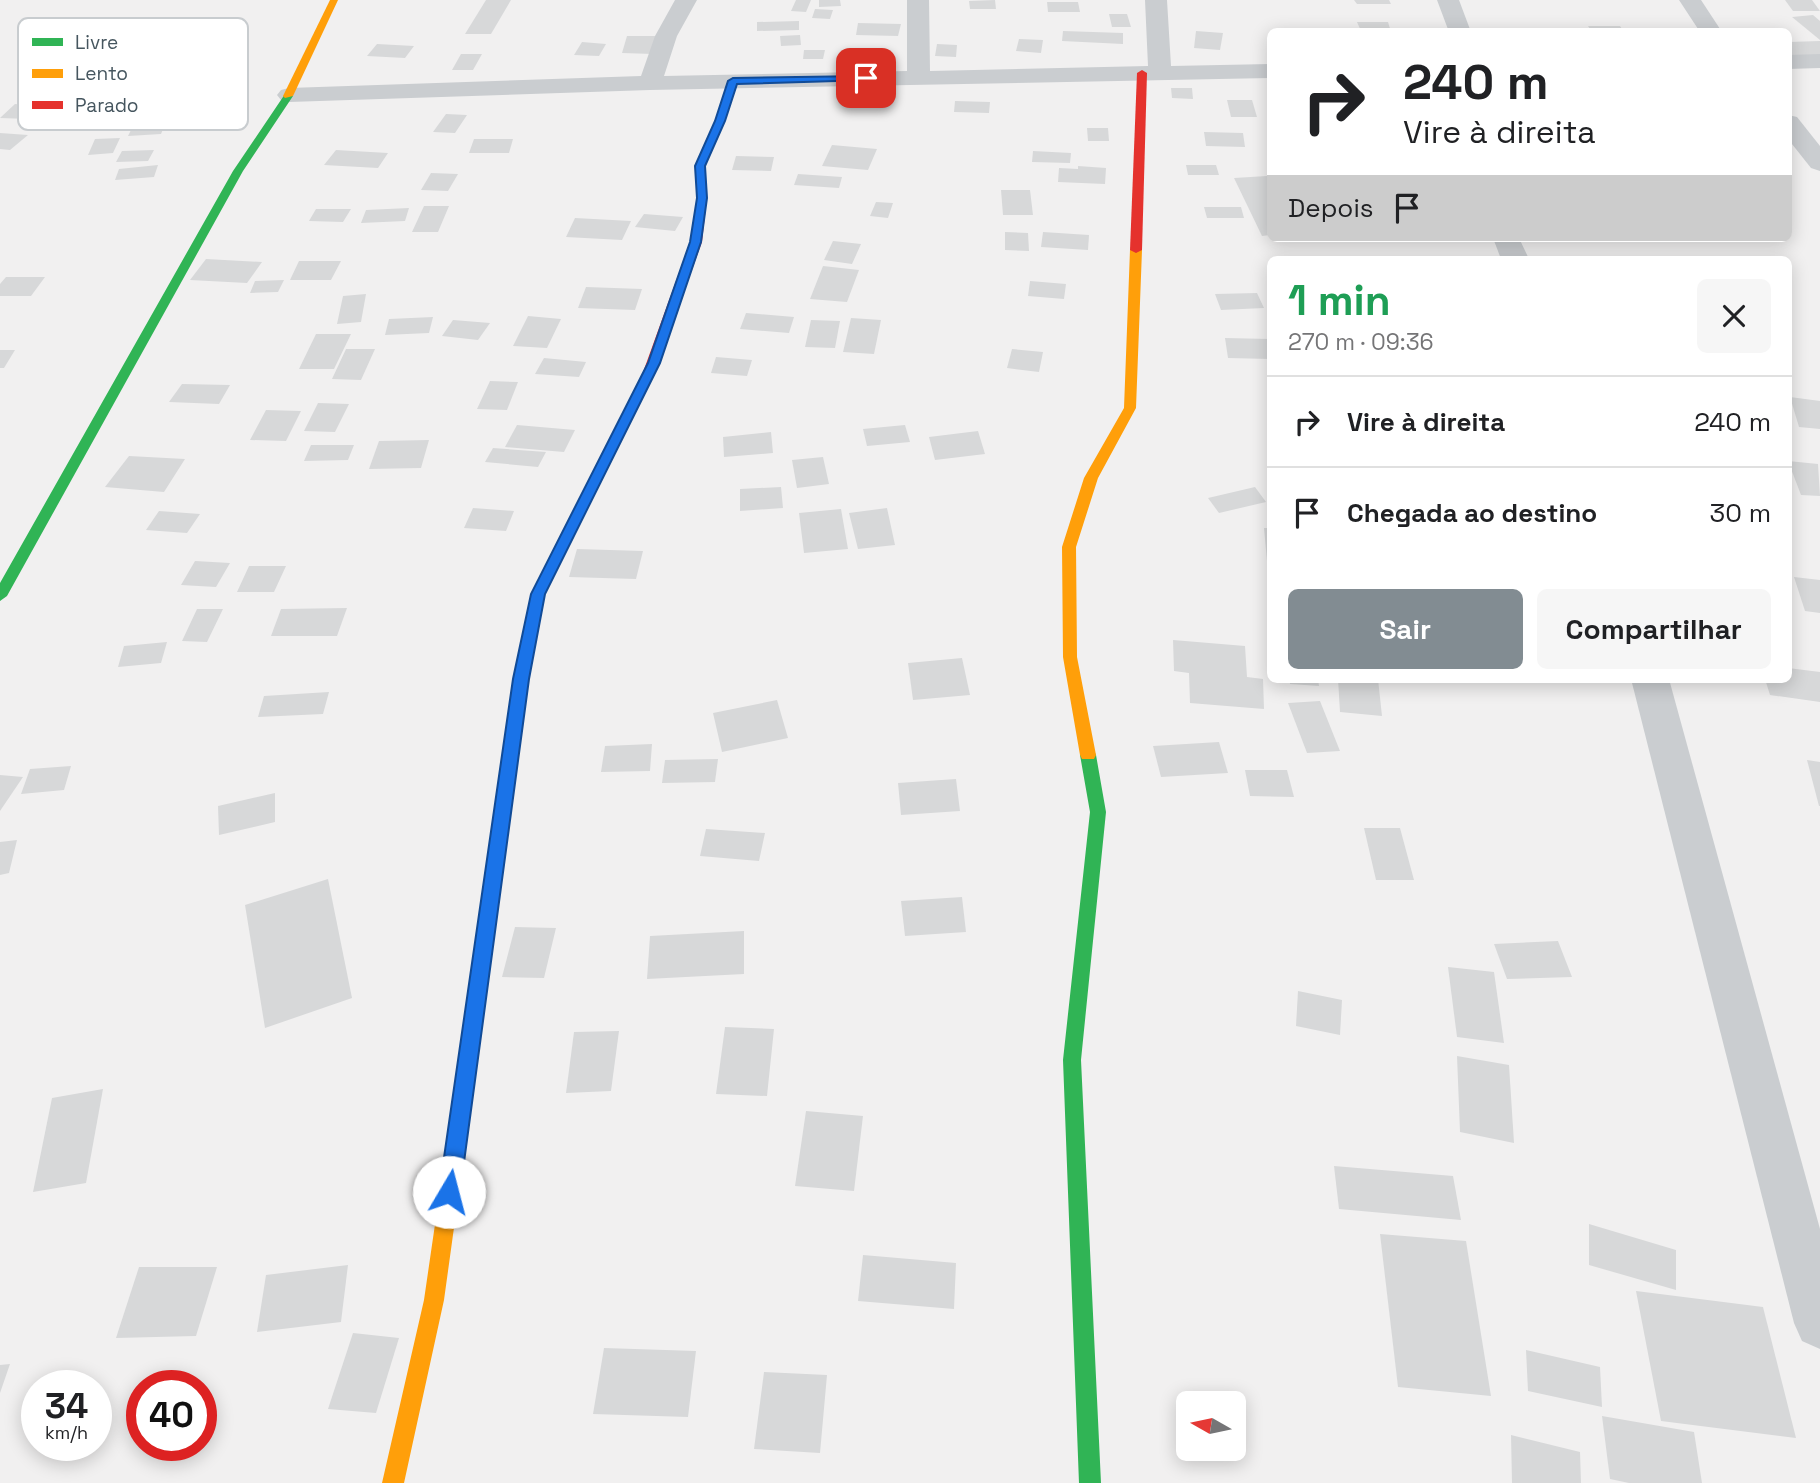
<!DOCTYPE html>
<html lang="pt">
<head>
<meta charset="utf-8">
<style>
	:root { --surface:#fff; --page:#f6f6f6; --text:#202124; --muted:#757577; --line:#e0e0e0; --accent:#828c92 }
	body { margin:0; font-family:"Space Grotesk",sans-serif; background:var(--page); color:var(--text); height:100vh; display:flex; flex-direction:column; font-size:26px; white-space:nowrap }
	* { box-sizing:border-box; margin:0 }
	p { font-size:23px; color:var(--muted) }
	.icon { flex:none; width:38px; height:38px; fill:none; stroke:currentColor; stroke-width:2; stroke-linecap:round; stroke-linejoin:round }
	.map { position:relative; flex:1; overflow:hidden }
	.sheet { position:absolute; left:1267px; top:256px; width:525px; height:427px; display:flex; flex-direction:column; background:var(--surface); border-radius:10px; box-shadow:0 4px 18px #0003 }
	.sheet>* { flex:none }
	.hud { position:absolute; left:1267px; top:28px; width:525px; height:214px; border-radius:10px; box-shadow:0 4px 18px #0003; background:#fff; color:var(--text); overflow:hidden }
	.needle { width:46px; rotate:279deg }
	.buttons { position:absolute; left:1176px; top:1391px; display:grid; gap:14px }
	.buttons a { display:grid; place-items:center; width:70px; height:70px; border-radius:10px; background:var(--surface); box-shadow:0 4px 18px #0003; font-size:35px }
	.speed { position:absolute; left:21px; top:1370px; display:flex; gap:14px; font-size:35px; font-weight:700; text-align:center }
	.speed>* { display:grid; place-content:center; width:91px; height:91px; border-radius:50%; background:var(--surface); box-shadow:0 4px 18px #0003; line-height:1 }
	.speed small { font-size:18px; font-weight:400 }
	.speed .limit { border:10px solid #d22; background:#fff; color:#111 }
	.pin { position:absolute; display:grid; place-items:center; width:60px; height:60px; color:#fff; margin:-30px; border-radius:14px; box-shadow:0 4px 10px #0006 }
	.me { position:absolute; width:77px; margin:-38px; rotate:8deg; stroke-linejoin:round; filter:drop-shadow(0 0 5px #0008) }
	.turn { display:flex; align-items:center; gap:24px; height:147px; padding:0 21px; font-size:32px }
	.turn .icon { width:91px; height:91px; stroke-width:2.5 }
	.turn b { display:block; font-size:49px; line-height:60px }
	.then { display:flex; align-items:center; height:66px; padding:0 21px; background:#0003; gap:14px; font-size:26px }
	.round { display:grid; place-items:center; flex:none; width:74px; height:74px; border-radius:10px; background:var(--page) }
	.headline { display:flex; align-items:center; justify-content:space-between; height:119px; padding:0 21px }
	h1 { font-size:42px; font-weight:700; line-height:52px; color:#1e9e55 }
	.cta { display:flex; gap:14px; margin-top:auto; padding:14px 21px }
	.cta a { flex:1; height:80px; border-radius:10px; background:var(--accent); color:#fff; font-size:28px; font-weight:700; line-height:80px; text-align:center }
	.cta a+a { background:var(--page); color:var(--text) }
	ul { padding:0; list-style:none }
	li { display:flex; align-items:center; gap:21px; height:91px; padding:0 21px; border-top:2px solid var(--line) }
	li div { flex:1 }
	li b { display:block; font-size:26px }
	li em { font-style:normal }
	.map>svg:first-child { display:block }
</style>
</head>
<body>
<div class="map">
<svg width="1820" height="1483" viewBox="0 0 1820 1483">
	<rect width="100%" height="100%" fill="#f1f0f0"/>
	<g fill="#d7d8d9">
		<polygon points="486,0 511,0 491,34 465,34"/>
		<polygon points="796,0 811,0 806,12 791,11"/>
		<polygon points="819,0 840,0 841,6 819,7"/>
		<polygon points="995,0 996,9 970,9 969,1"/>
		<polygon points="1354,0 1389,0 1391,4 1357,4"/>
		<polygon points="1785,0 1812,0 1820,11 1793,11"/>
		<polygon points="1047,2 1078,2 1080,12 1048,12"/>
		<polygon points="815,9 833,10 830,19 812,18"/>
		<polygon points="1109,14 1127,14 1131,27 1112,27"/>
		<polygon points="1813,15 1820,21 1820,40 1792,17"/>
		<polygon points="799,21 799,30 757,31 757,22"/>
		<polygon points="1357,22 1388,22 1391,32 1361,31"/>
		<polygon points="858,23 901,24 898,36 856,35"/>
		<polygon points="1588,26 1620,26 1624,32 1592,32"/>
		<polygon points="1063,31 1123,33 1123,44 1062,41"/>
		<polygon points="1196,31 1223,33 1220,50 1194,48"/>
		<polygon points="800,35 801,45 781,46 780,36"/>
		<polygon points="627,36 658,36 653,54 622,53"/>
		<polygon points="1019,39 1043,40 1041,53 1016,51"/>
		<polygon points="1820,41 1820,57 1794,57 1788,51 1788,42"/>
		<polygon points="582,42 606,44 599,56 574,55"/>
		<polygon points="377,44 414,46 405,58 367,56"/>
		<polygon points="937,44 957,45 956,57 935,56"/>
		<polygon points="804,50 825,50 823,59 803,59"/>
		<polygon points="461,54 482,54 473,70 452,70"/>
		<polygon points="1171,88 1192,88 1193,99 1172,98"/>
		<polygon points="1227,100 1252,100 1257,117 1231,117"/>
		<polygon points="955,101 990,102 989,113 954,112"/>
		<polygon points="15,104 43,106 29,119 0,118"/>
		<polygon points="446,114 467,115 455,133 433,132"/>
		<polygon points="63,116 92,117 81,130 52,129"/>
		<polygon points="166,122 161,134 128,136 134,124"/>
		<polygon points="1087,128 1108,128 1109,141 1088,141"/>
		<polygon points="1204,132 1243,133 1245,147 1206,146"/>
		<polygon points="0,133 28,135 10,150 0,149"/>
		<polygon points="120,138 113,153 88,155 95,139"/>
		<polygon points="474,139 513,139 509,153 469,153"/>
		<polygon points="832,145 877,149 868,170 822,166"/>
		<polygon points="154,150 148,161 116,162 122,151"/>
		<polygon points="336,150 388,153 378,168 324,165"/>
		<polygon points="1033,151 1071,153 1070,163 1032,162"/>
		<polygon points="736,156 774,157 771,171 732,170"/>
		<polygon points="158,165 154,177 115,180 119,169"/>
		<polygon points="1186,165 1216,165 1219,175 1188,175"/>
		<polygon points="1078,166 1106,168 1105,184 1058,182 1059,168 1078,169"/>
		<polygon points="431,173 458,174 448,191 421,190"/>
		<polygon points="798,174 842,177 839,188 794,185"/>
		<polygon points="1267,176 1270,184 1270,235 1262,236 1234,178"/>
		<polygon points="1001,190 1030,190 1033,215 1003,215"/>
		<polygon points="876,202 893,203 888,218 870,216"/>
		<polygon points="424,206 449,206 438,232 412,232"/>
		<polygon points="1204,207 1241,207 1244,218 1207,218"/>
		<polygon points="409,208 405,221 361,223 366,210"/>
		<polygon points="316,209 351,209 343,222 309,221"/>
		<polygon points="644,214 683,217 675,231 635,227"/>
		<polygon points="575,218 631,221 622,240 566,237"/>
		<polygon points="1005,232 1028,233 1029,251 1005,250"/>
		<polygon points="1043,232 1089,235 1088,250 1041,247"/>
		<polygon points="833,241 861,244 852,264 824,260"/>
		<polygon points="206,259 262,262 247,283 190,280"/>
		<polygon points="299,261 341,261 331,280 290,280"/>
		<polygon points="823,266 859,270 847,302 810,299"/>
		<polygon points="6,277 45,277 31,296 0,296 0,284"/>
		<polygon points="284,280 278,292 250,293 255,281"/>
		<polygon points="1030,281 1066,284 1064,299 1028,296"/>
		<polygon points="586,287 642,289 635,310 578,308"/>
		<polygon points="1257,293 1264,308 1221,310 1215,294"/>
		<polygon points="366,294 361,322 337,324 343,296"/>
		<polygon points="746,313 794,317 789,333 740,329"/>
		<polygon points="528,316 561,319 547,348 513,346"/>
		<polygon points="433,317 429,333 385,335 389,319"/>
		<polygon points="851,318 881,320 874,354 843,352"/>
		<polygon points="453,320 490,323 478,340 442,336"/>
		<polygon points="811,320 840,321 835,348 805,347"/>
		<polygon points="316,334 351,334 334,369 299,369"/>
		<polygon points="1225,338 1270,339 1270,359 1228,358"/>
		<polygon points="346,349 375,349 361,380 332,379"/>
		<polygon points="1012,349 1043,352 1039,372 1007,368"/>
		<polygon points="0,350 15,350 4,368 0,368"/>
		<polygon points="716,357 752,360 747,376 711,373"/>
		<polygon points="544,358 586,362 579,377 535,374"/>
		<polygon points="490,381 518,382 507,410 477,409"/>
		<polygon points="182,384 230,385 219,404 169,402"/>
		<polygon points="1790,397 1820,401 1820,429 1799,427"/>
		<polygon points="318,403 349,404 335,432 304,431"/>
		<polygon points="266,410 301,411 286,441 250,440"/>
		<polygon points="517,425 575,430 564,452 505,447"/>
		<polygon points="905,425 910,442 867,446 863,429"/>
		<polygon points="978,431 985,454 935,460 929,437"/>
		<polygon points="771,432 773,453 724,457 723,437"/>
		<polygon points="429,440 421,468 369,469 379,441"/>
		<polygon points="311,445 354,445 348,460 304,461"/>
		<polygon points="493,448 546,452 538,467 485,462"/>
		<polygon points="129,456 185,459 164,492 105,487"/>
		<polygon points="823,457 829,484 797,488 792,460"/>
		<polygon points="1788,461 1818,464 1820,496 1801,495"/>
		<polygon points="781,487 783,508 740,511 740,489"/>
		<polygon points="1255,487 1266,502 1219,513 1208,498"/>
		<polygon points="473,508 514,511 506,531 464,528"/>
		<polygon points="887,508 895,545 858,549 849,513"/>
		<polygon points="841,509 848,549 804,553 799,513"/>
		<polygon points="159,511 200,514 187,533 146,530"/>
		<polygon points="1264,528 1270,528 1270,562 1267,561"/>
		<polygon points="577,549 643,551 636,579 569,577"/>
		<polygon points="195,561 230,563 216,587 181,585"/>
		<polygon points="249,566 286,566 274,592 237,592"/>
		<polygon points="1794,577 1820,580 1820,613 1805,611"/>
		<polygon points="347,608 337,636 271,636 281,609"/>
		<polygon points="197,609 223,609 207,642 182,641"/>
		<polygon points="1173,640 1245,646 1247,677 1263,679 1264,709 1190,703 1189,673 1174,671"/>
		<polygon points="167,642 161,663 118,667 124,646"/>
		<polygon points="962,658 970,695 913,700 908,663"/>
		<polygon points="1788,668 1820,672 1820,702 1770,695 1765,679 1788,679"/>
		<polygon points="1290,679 1318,679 1319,686 1290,684"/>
		<polygon points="1338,679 1378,679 1382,716 1340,712"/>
		<polygon points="329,692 323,714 258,717 264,696"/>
		<polygon points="777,700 788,738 722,752 713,713"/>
		<polygon points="1320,701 1340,751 1307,753 1288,703"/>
		<polygon points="1219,742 1228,773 1161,777 1153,746"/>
		<polygon points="652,744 650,771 601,772 605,746"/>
		<polygon points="718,759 715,782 662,783 665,760"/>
		<polygon points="1807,760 1820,762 1820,806 1819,806"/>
		<polygon points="71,766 64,790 21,794 30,769"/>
		<polygon points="1245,770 1287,770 1294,797 1250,796"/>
		<polygon points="0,775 23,777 0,811"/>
		<polygon points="956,779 960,811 901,815 898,783"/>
		<polygon points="275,793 275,822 219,835 218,806"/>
		<polygon points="1364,828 1400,828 1414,880 1376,880"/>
		<polygon points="706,829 765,833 759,861 700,856"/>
		<polygon points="17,840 9,873 0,875 0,842"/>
		<polygon points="328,879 352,998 265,1028 245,905"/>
		<polygon points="962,897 966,932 905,936 901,901"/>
		<polygon points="515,927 556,928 544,978 502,977"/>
		<polygon points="744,931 744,974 647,979 650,936"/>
		<polygon points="1558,941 1572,977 1507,979 1494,944"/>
		<polygon points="1448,967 1494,972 1504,1043 1457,1037"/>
		<polygon points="1298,991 1342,1000 1340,1035 1296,1026"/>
		<polygon points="725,1027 774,1029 767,1096 716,1094"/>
		<polygon points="619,1031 611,1091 566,1093 574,1032"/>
		<polygon points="1457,1056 1509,1065 1514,1143 1460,1132"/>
		<polygon points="103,1089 86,1183 33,1192 52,1098"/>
		<polygon points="806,1111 863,1116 854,1191 795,1186"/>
		<polygon points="1334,1166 1453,1176 1461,1220 1339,1209"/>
		<polygon points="1589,1224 1676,1250 1676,1290 1589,1265"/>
		<polygon points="1380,1234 1466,1241 1491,1396 1398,1387"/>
		<polygon points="863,1255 956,1263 954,1309 858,1301"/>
		<polygon points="348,1265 341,1322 257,1332 266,1275"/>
		<polygon points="139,1267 217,1267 196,1336 116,1338"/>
		<polygon points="1636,1291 1763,1307 1796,1438 1661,1421"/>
		<polygon points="353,1333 399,1338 376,1413 328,1409"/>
		<polygon points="604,1348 696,1351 688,1417 593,1414"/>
		<polygon points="1526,1350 1600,1367 1602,1407 1528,1391"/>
		<polygon points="10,1364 0,1393 0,1365"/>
		<polygon points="764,1372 827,1375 820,1453 754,1449"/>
		<polygon points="96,1410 108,1412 96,1436"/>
		<polygon points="1602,1416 1694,1432 1702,1483 1629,1483 1610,1479"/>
		<polygon points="1511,1435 1580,1452 1581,1483 1512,1483"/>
		<polygon points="64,1446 92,1446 87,1456 60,1453"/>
	</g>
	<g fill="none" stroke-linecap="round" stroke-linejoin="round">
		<g fill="#cacdd0" fill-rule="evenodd">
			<polygon points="675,0 697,0 677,36 664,76 907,71 907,0 929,0 930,71 1148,66 1145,0 1167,0 1171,66 1270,64 1270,78 650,90 289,102 281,100 277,95 281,90 289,88 641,76 655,36"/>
			<polygon points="1437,0 1459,0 1471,32 1449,32"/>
			<polygon points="1679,0 1701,0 1722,32 1700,32"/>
			<polygon points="1820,54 1820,68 1788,69 1788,55"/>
			<polygon points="1788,115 1797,117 1820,146 1820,171 1811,168 1788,139"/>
			<polygon points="1493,238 1519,238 1529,259 1501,259"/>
			<polygon points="1631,679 1669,679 1820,1229 1820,1349 1802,1341 1794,1323"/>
		</g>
		<g fill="#30b455" fill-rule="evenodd">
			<polygon points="285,94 293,96 243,171 7,596 0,601 0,583 233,171"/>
			<polygon points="648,371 654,375 545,594 529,679 482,1025 480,1031 473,1033 466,1031 464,1025 513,679 531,594 642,375"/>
			<polygon points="1088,749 1094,751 1096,755 1106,812 1081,1060 1101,1483 1079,1483 1063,1060 1090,812 1080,755 1082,751"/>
		</g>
		<g fill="#ff9f0a" fill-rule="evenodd">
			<polygon points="330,0 338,0 293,96 285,98 283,96"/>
			<polygon points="1136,247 1142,250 1136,408 1098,478 1076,547 1077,657 1096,755 1094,759 1082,759 1080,755 1063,657 1062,547 1084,478 1124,408 1130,250"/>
			<polygon points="473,1017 480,1019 482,1025 444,1300 404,1483 382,1483 424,1300 464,1025 466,1019"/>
		</g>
		<g fill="#e5322d" fill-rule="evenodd">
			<polygon points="1142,70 1147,73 1142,250 1136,253 1130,250 1137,73"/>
			<polygon points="730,79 738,81 725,121 705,166 707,198 702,242 654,375 648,379 644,378 642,375 690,242 697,198 695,166 715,121"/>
		</g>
	</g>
	<polygon fill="#1a73e8" stroke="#114b97" stroke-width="2" points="866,76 869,76 869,80 737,84 725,121 705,166 707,198 701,242 660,363 545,594 529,679 460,1192 457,1199 449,1202 442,1199 439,1192 513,679 531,594 648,363 690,242 697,198 695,166 715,121 728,81 733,78"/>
	<rect x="18" y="18" width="230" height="112" rx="10" fill="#fff" stroke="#c8cccf" stroke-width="2"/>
	<rect x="32" y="38" width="31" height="8" fill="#30b455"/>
	<rect x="32" y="69" width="31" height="9" fill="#ff9f0a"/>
	<rect x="32" y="101" width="31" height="8" fill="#e5322d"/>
	<g font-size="19" fill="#46565f">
		<text x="75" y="49">Livre</text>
		<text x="75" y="80">Lento</text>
		<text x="75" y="112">Parado</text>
	</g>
</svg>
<div class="buttons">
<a><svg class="needle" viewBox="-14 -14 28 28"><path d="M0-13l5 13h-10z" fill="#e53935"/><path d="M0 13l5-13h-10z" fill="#757577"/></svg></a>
</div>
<div class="speed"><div>34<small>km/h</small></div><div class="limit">40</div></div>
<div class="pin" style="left:866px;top:78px;background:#d93025"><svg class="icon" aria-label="arrive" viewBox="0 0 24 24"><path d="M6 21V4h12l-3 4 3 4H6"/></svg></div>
<svg class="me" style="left:449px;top:1192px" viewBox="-20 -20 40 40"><circle r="19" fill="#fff"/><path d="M0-13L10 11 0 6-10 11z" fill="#1a73e8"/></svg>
<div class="hud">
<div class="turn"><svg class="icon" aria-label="right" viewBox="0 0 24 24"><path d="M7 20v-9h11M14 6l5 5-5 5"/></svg><div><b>240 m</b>Vire à direita</div></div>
<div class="then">Depois<svg class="icon" aria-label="arrive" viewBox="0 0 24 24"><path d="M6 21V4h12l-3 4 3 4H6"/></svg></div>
</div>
<section class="sheet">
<div class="headline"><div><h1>1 min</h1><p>270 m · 09:36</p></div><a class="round"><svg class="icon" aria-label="close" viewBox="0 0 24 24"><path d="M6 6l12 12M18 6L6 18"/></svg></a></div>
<ul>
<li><svg class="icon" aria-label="right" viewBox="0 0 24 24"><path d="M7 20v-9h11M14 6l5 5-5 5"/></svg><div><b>Vire à direita</b></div><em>240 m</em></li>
<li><svg class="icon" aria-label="arrive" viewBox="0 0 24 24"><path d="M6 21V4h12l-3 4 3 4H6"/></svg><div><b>Chegada ao destino</b></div><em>30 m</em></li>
</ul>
<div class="cta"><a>Sair</a><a>Compartilhar</a></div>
</section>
</div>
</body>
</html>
